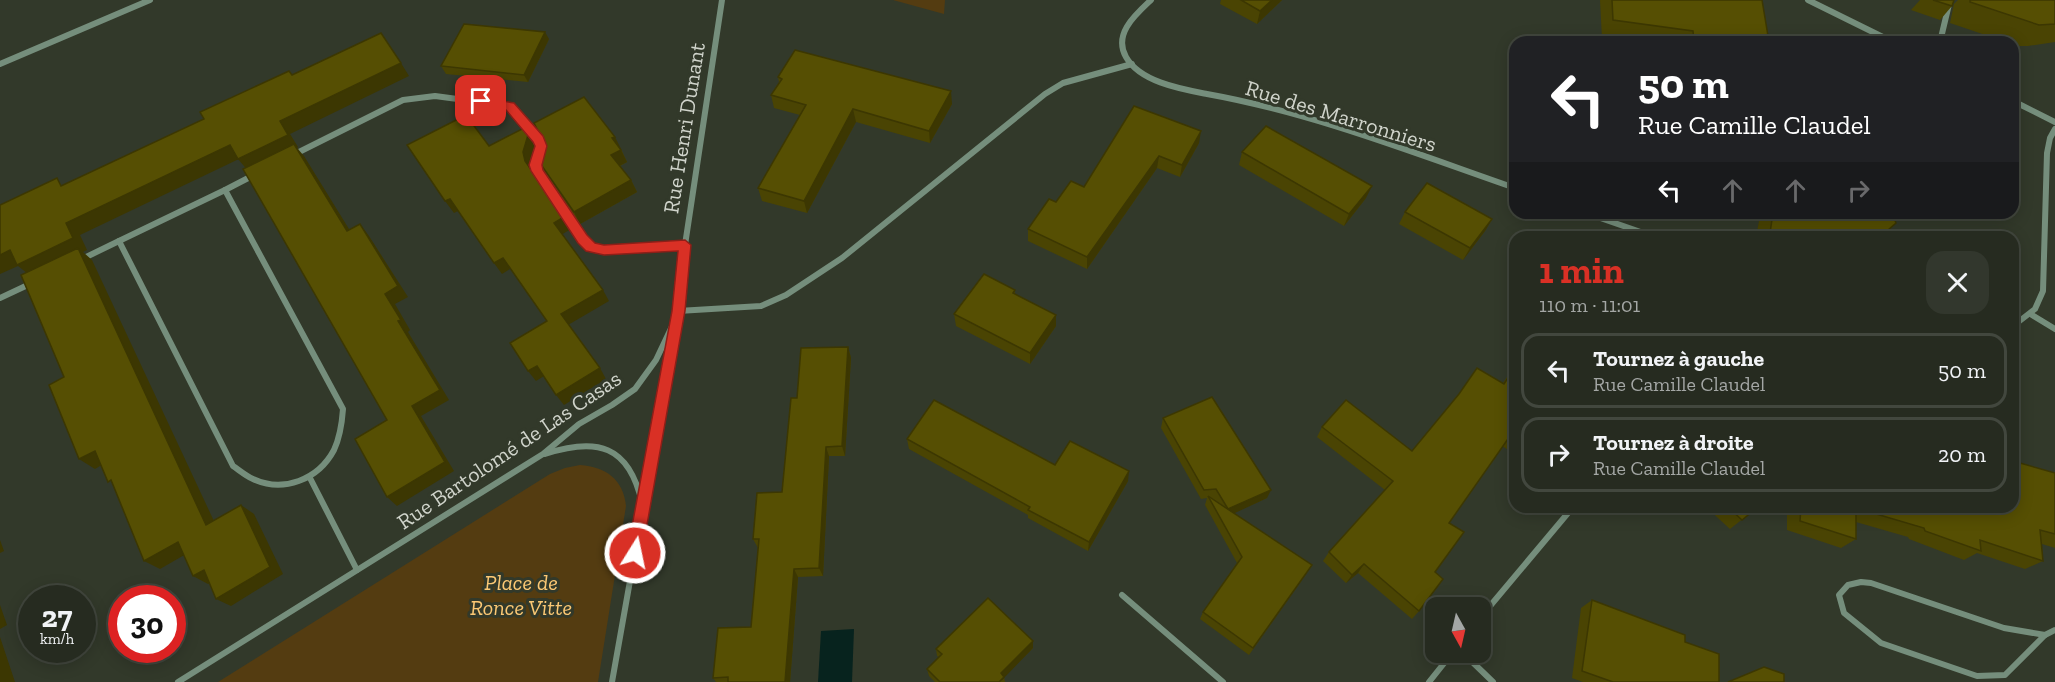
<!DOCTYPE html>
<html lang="fr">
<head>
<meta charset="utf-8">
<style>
	:root { --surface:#262b20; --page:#32372d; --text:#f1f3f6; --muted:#a4a7a5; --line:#42473e; --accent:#d93025 }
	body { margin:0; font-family:"Zilla Slab",serif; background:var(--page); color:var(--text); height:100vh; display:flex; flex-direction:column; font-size:22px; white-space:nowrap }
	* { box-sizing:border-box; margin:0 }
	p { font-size:20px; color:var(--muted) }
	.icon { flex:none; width:33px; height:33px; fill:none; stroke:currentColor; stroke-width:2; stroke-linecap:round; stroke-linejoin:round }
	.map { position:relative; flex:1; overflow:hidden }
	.panel { position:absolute; left:1509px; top:231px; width:510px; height:282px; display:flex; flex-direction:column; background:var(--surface); border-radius:18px; box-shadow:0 3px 15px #0003,0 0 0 2px var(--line) }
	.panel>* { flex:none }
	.guide { position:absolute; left:1509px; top:36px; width:510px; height:183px; border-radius:18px; box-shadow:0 3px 15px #0003,0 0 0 2px var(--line); background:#202124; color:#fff; overflow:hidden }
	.needle { width:39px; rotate:172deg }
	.controls { position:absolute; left:1425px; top:597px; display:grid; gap:12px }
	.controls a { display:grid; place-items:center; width:66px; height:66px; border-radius:12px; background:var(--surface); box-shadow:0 3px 15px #0003,0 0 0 2px var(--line); font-size:30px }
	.speed { position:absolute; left:18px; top:585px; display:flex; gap:12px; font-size:30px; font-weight:700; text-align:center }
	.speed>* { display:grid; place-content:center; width:78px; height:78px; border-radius:50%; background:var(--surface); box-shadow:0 3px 15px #0003,0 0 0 2px var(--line); line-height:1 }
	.speed small { font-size:15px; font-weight:400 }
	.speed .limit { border:9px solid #d22; background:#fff; color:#111 }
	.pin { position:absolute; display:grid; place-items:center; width:51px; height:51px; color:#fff; margin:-26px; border-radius:12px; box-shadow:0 3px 9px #0006 }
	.me { position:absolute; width:66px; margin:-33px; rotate:10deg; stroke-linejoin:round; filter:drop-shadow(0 0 4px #0008) }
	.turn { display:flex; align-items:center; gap:21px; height:126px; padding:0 30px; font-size:27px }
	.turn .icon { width:78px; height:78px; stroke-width:2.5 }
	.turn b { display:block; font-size:42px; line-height:51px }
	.lanes { display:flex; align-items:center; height:57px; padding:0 30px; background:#0003; justify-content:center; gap:30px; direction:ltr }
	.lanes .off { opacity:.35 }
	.round { display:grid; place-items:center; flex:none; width:63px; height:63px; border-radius:18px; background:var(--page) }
	.headline { display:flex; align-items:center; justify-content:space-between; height:102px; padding:0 30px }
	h1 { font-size:36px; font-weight:800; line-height:45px; color:var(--accent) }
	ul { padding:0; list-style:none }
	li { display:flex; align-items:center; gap:18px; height:75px; margin:0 12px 9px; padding:0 18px; border:3px solid var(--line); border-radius:18px }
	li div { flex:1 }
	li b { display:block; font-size:22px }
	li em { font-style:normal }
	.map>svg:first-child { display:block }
</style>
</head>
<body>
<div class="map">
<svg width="2055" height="682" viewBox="0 0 2055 682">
	<rect width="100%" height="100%" fill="#32392a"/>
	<g fill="#543c11">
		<polygon points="893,0 945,0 944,14"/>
		<path d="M580,465C606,467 623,479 626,506L598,682H218L550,474L565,468Z"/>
	</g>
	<polygon fill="#07231e" points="854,629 852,682 818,682 821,631"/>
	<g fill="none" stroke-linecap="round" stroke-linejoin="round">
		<g stroke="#758e7c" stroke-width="6">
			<path d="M1151,0C1135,15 1113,34 1126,57C1140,82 1181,89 1207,94C1313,113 1414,153 1515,188"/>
			<polyline points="1808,0 1893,42"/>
			<polyline points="1940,42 1950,0"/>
			<polyline points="0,64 150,0"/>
			<polyline points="2013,101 2055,122"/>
			<polyline points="540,154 535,165 537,171 591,248 604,250 685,245"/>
			<polyline points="293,155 403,100 435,96 510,106 541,144"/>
			<path d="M225,190L343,409C342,423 340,437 334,450C318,480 283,493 253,479C246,476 239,470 233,466L119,241Z"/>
			<polyline points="225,190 254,175"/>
			<polyline points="1586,213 1655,237"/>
			<polyline points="82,259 119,241"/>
			<polyline points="0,298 32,283"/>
			<polyline points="678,311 761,306 786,295 842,258 1045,94 1063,83 1132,64"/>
			<polyline points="2032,315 2055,329"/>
			<polyline points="2013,326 2035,309 2043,291 2047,153 2050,138 2055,129"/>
			<path d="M545,454C597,437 629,445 642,503"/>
			<polyline points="310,478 357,570"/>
			<polygon points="1861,582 1871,583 2004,628 2045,635 2005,675 1977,676 1881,643 1844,613 1839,595 1848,585"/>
			<polyline points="1122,595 1223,682"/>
			<polyline points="1480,618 1573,507"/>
			<polyline points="2045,635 2055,630"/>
			<polyline points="1462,652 1493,682"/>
			<polyline points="178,682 543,454 579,424 612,405 635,389 656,360 675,320"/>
			<polyline points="612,682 678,311 685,245 722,0"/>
			<polyline points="1429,682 1453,652"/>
		</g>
	</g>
	<g fill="#4a4403">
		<polygon points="1221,0 1282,0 1257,24 1220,4"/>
		<polygon points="1600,0 1762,0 1769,42 1624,42 1602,39"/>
		<polygon points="1920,0 1954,0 1952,6 1940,20 1911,10"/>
		<polygon points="1958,0 2055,0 2055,42 2028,46 2017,46 2013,44 2013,42 2006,42 1950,23 1954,4"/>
		<polygon points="549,39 528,82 446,74 441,66"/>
		<polygon points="778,77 952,104 930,143 856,122 807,213 762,201 758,188 800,115 774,108 771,95 779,82"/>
		<polygon points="1134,106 1199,143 1180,177 1157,168 1087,269 1028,241 1028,229 1056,202 1084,187"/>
		<polygon points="621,149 627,162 620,166 631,180 637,192 580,224 542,169 535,156"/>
		<polygon points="1242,152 1366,198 1344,226 1239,165"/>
		<polygon points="1405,212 1492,219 1485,231 1463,260 1399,224"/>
		<polygon points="1736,213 1892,213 1881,237 1756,237 1759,221"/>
		<polygon points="1912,213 1931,213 1927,216"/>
		<polygon points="1015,290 1015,294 1056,326 1030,364 956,326 954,314"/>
		<polygon points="848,347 851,358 845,456 829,456 823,576 798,577 790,682 716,682 713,678 751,627 758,548 753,539 782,492 797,398"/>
		<polygon points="1515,365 1515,454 1502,446 1449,523 1435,572 1419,611 1412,619 1358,573 1346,583 1323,561 1329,552 1385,490 1317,437 1322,427 1412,451 1503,383"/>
		<polygon points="1163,418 1267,498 1234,513 1307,573 1249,655 1200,619 1203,612 1237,563 1205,505 1207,498 1201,499 1161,428"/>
		<polygon points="907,439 1055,465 1128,481 1088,551 1028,518 1028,515 909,449"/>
		<polygon points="2055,473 2055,548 2042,544 2043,561 2025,569 1977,553 1964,560 1909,539 1908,537 1856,522 1856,539 1841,548 1787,530 1787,507 2013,507"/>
		<polygon points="1706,507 1758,507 1730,529"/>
		<polygon points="1592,600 1685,642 1719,682 1583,682 1572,678 1581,608"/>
		<polygon points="1033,648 1004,677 1005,682 935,682 929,676 927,669 939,657 937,656 936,649"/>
	</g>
	<g fill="#3c3702">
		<polygon points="1272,0 1282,0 1257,24 1260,11"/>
		<polygon points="545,32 549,39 528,82 524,75"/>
		<polygon points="401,63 409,76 290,134 298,147 297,148 304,156 357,242 249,172 238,159 280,121"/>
		<polygon points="951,91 952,104 930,143 929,131"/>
		<polygon points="853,109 856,122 807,213 804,201"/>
		<polygon points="1201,131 1199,143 1180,177 1182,165"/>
		<polygon points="528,135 535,147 530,164 532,173 525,161 523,152"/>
		<polygon points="615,137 621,149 618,151 612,138"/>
		<polygon points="230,145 241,158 80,235 87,250 83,252 92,260 220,534 206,525 32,277 18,266 0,274 0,255"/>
		<polygon points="621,150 627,162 617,167 611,155"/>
		<polygon points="1159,156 1157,168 1087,269 1087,257"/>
		<polygon points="631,180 637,192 580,224 574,212"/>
		<polygon points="1372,186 1366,198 1344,226 1349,214"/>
		<polygon points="450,199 458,211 454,213 445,201"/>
		<polygon points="564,217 571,229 561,235 554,223"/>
		<polygon points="1492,219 1485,231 1463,260 1470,248"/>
		<polygon points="360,224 369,236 408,297 395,304 410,330 408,332 449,400 421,416 454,471 397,506 387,497 412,406 398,321 385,294"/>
		<polygon points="503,258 510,269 502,274 494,263"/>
		<polygon points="603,290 609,301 568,325 561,314"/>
		<polygon points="1056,315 1056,326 1030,364 1030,353"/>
		<polygon points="848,347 851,358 845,456 842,446"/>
		<polygon points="537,366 544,376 536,381 528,371"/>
		<polygon points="600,368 606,379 564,405 556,395"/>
		<polygon points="826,447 829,456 823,576 819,568"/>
		<polygon points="95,451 110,460 95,469 79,459"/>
		<polygon points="1129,471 1128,481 1088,551 1089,542"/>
		<polygon points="1271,490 1267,498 1224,518 1228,509"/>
		<polygon points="241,505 254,514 283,574 231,606 216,599"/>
		<polygon points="0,540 4,551 0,553"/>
		<polygon points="178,542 193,550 160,569 144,561"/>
		<polygon points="1364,564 1358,573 1346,583 1352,575"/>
		<polygon points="794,569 798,577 790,682 785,682"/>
		<polygon points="204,570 218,578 208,584 193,576"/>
		<polygon points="0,605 7,625 0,629"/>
		<polygon points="0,637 15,682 0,682"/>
		<polygon points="1033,641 1033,648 1002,680 1001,673"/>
	</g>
	<g fill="#564f03" stroke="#3c3702" stroke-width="1.5">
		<polygon points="1241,0 1272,0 1260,11"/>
		<polygon points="1612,0 1762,0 1769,42 1694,42 1693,31 1613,20"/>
		<polygon points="1933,0 1954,0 1952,6"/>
		<polygon points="1970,0 2055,0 2055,24 2039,25 1970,2"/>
		<polygon points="464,24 545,32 524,75 441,66"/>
		<polygon points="381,33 401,63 280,121 288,135 238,159 230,145 66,223 73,238 17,265 10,250 0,255 0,205 57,178 61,186 204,119 200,112 289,71 292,75"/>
		<polygon points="1852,39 1868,42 1851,42"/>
		<polygon points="795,50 951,91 929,131 853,109 804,201 758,188 806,105 771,95 782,79 778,77"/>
		<polygon points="584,97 615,137 612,138 621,150 611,155 631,180 574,212 535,156 534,153 539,133 534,123"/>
		<polygon points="1134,106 1201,131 1182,165 1159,156 1087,257 1028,229 1049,199 1056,202 1071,181 1084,187"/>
		<polygon points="466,115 489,146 524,128 528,135 523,152 525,161 564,217 554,223 603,290 561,314 600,368 556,395 537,366 528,371 510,343 547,321 503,258 494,263 450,199 445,201 407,145"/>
		<polygon points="1266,126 1372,186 1349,214 1242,152"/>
		<polygon points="294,144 347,231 360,224 398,286 385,294 401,320 398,321 440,390 412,406 445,462 387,497 355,439 387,420 243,169"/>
		<polygon points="1427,183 1492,219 1470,248 1405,212"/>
		<polygon points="1773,213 1892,213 1896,223 1880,237 1782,237 1770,233"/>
		<polygon points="78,248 206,525 241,505 270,567 216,599 204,570 193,576 178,542 144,561 111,480 108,482 95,451 79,459 49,385 64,377 21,275"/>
		<polygon points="984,274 1015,290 1013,293 1056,315 1030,353 954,314"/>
		<polygon points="848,347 842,446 826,447 819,568 794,569 785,682 728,682 728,677 713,678 718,628 751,627 759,539 753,539 757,493 782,492 791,398 797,398 801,348"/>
		<polygon points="1515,367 1515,439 1510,436 1449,523 1464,532 1435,572 1443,579 1419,611 1364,564 1352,575 1329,552 1393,481 1322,427 1346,400 1412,451 1459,394 1477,368 1504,384"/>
		<polygon points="1212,397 1271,490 1228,509 1216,489 1204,490 1163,418"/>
		<polygon points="934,400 1055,465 1070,441 1129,471 1089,542 1028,510 1030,507 907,439"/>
		<polygon points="2013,461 2055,473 2055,534 2040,530 2043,561 1980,540 1981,551 1925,531 1924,528 1856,508 1856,539 1800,521 1801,507 2013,507"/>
		<polygon points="1208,496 1312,565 1253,648 1203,612 1242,557"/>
		<polygon points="1728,507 1758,507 1742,520"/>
		<polygon points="988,598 1033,641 1001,673 1004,677 999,682 940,682 927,669 942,654 936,649"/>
		<polygon points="1592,600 1685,635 1685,642 1719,654 1719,682 1613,682 1582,671"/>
		<polygon points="1764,667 1784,674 1784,682 1728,682"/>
	</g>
	<polygon fill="#d93025" stroke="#8d1f18" stroke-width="1.5" points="481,97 514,103 543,136 547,146 542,165 543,170 587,235 595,243 604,245 685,240 691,245 685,311 642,553 640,558 635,560 629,558 627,553 672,311 678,251 604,255 586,251 578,243 531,171 529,165 535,146 533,142 506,110 477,105 477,98"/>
	<g text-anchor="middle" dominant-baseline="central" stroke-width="6" stroke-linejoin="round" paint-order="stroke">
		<g font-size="22" fill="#d0d4cb" stroke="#32392a">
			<text transform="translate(1341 116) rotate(17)">Rue des Marronniers</text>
			<text transform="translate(684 128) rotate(-81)">Rue Henri Dunant</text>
			<text transform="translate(509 450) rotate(-34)">Rue Bartolomé de Las Casas</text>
		</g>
		<g font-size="22" font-style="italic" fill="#fbc874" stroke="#32392a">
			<text x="521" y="582">Place de<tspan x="521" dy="25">Ronce Vitte</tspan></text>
		</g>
	</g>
</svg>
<div class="controls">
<a><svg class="needle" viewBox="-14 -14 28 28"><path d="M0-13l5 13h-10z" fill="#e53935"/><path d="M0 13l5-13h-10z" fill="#a4a7a5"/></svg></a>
</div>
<div class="speed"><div>27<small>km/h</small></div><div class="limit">30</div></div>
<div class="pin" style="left:481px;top:101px;background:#d93025"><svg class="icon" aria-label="arrive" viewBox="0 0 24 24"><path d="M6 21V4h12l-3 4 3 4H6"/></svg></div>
<svg class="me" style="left:635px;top:553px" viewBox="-20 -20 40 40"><circle r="17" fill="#d93025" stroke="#fff" stroke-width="3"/><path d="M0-11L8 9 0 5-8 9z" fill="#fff"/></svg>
<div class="guide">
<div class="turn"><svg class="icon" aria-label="left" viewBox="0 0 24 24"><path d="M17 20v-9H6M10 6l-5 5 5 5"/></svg><div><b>50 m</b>Rue Camille Claudel</div></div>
<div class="lanes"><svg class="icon" aria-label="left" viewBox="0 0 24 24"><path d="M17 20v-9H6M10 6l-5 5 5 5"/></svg><svg class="icon off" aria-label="ahead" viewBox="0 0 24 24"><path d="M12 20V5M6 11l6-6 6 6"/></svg><svg class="icon off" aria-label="ahead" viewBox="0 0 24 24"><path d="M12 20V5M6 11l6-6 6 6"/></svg><svg class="icon off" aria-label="right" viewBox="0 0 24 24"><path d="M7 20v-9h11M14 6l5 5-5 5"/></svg></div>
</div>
<section class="panel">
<div class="headline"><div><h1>1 min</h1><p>110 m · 11:01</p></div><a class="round"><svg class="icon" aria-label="close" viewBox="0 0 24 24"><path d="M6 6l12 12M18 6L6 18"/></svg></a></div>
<ul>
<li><svg class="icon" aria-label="left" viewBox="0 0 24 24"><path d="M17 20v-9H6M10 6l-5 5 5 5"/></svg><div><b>Tournez à gauche</b><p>Rue Camille Claudel</p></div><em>50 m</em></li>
<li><svg class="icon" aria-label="right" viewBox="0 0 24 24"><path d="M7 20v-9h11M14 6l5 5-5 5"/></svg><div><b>Tournez à droite</b><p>Rue Camille Claudel</p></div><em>20 m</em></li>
</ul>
</section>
</div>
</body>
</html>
